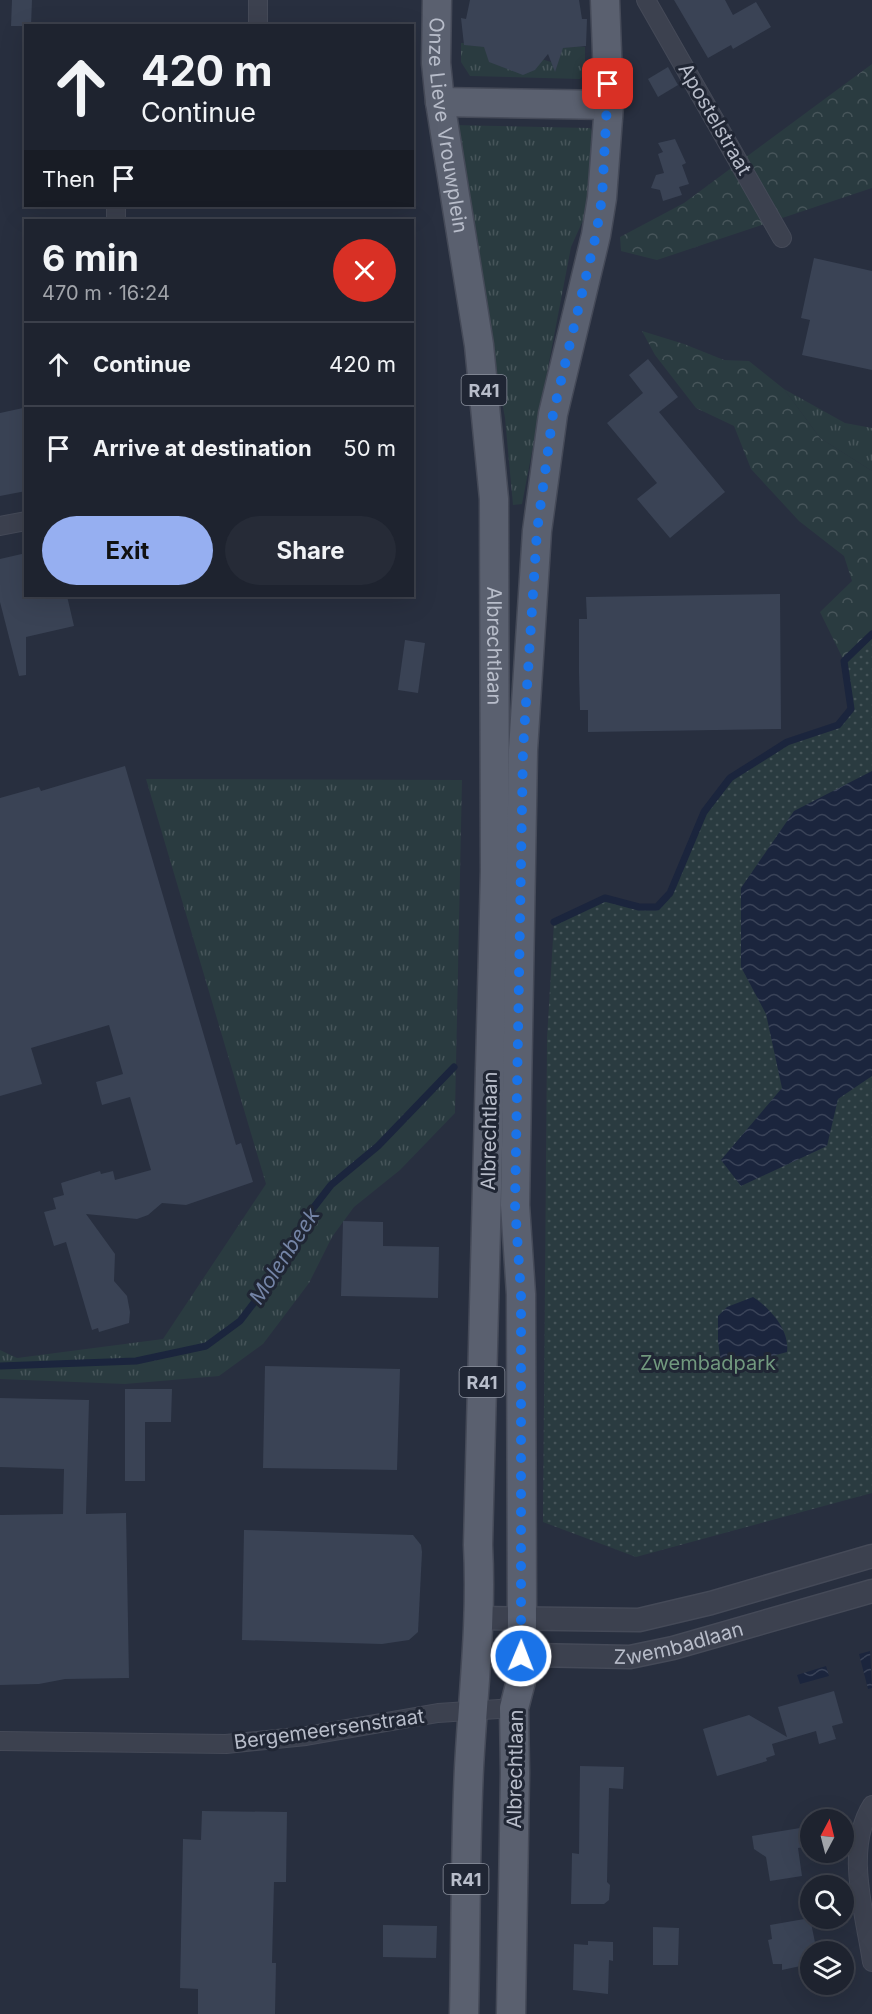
<!DOCTYPE html>
<html lang="en">
<head>
<meta charset="utf-8">
<style>
	:root { --surface:#1e232f; --page:#262b37; --text:#f1f3f6; --muted:#a1a4aa; --line:#3c404b; --accent:#96aff1 }
	body { margin:0; font-family:Inter,sans-serif; background:var(--page); color:var(--text); height:100vh; display:flex; flex-direction:column; font-size:22px; white-space:nowrap }
	* { box-sizing:border-box; margin:0 }
	p { font-size:20px; color:var(--muted) }
	.icon { flex:none; width:33px; height:33px; fill:none; stroke:currentColor; stroke-width:2; stroke-linecap:round; stroke-linejoin:round }
	.map { position:relative; flex:1; overflow:hidden }
	.panel { position:absolute; left:24px; top:219px; width:390px; height:378px; display:flex; flex-direction:column; background:var(--surface); border-radius:0px; box-shadow:0 6px 24px #0002,0 0 0 2px var(--line) }
	.panel>* { flex:none }
	.guide { position:absolute; left:24px; top:24px; width:390px; height:183px; border-radius:0px; box-shadow:0 6px 24px #0002,0 0 0 2px var(--line); background:#1e232f; color:var(--text); overflow:hidden }
	.needle { width:39px; rotate:7deg }
	.fabs { position:absolute; left:800px; top:1809px; display:grid; gap:12px }
	.fabs a { display:grid; place-items:center; width:54px; height:54px; border-radius:50%; background:var(--surface); box-shadow:0 6px 24px #0002,0 0 0 2px var(--line); font-size:30px }
	.pin { position:absolute; display:grid; place-items:center; width:51px; height:51px; color:#fff; margin:-26px; border-radius:12px; box-shadow:0 3px 9px #0006 }
	.me { position:absolute; width:66px; margin:-33px; rotate:1deg; stroke-linejoin:round; filter:drop-shadow(0 0 4px #0008) }
	.turn { display:flex; align-items:center; gap:21px; height:126px; padding:0 18px; font-size:27px }
	.turn .icon { width:78px; height:78px; stroke-width:2.5 }
	.turn b { display:block; font-size:42px; line-height:51px }
	.then { display:flex; align-items:center; height:57px; padding:0 18px; background:#0003; gap:12px; font-size:22px }
	.round { display:grid; place-items:center; flex:none; width:63px; height:63px; border-radius:32px; background:var(--page) }
	.head { display:flex; align-items:center; justify-content:space-between; height:102px; padding:0 18px }
	h1 { font-size:36px; font-weight:700; line-height:45px }
	.action { display:flex; gap:12px; margin-top:auto; padding:12px 18px }
	.action a { flex:1; height:69px; border-radius:36px; background:var(--accent); color:#111; font-size:24px; font-weight:700; line-height:69px; text-align:center }
	.action a+a { background:var(--page); color:var(--text) }
	ul { padding:0; list-style:none }
	li { display:flex; align-items:center; gap:18px; height:84px; padding:0 18px; border-top:2px solid var(--line) }
	li div { flex:1 }
	li b { display:block; font-size:22px }
	li em { font-style:normal }
	.map>svg:first-child { display:block }
</style>
</head>
<body>
<div class="map">
<svg width="872" height="2014" viewBox="0 0 872 2014">
	<defs>
		<pattern id="grass-tufts" width="24" height="20" patternUnits="userSpaceOnUse" patternTransform="scale(1.5)"><rect width="24" height="20" fill="#2a3b40"/><path d="M3 7l-1-3M5 7V3M7 7l1-3M15 17l-1-3M17 17v-4M19 17l1-3" fill="none" stroke="#47555a"/></pattern>
		<pattern id="forest-crowns" width="20" height="18" patternUnits="userSpaceOnUse" patternTransform="scale(1.5)"><rect width="20" height="18" fill="#2a3b40"/><path d="M2 6a3 3 0 1 1 6 0M12 15a3 3 0 1 1 6 0" fill="none" stroke="#47555a"/></pattern>
		<pattern id="park-dots" width="8" height="8" patternUnits="userSpaceOnUse" patternTransform="scale(1.5)"><rect width="8" height="8" fill="#2a3b40"/><path d="M2 2h.1M6 6h.1" fill="none" stroke="#47555a" stroke-width="1.8" stroke-linecap="round"/></pattern>
		<pattern id="water-waves" width="16" height="10" patternUnits="userSpaceOnUse" patternTransform="scale(1.5)"><rect width="16" height="10" fill="#1b253d"/><path d="M0 5q4-4 8 0t8 0" fill="none" stroke="#3a4358"/></pattern>
	</defs>
	<rect width="100%" height="100%" fill="#282f3f"/>
	<g fill="url(#grass-tufts)">
		<polygon points="461,43 489,43 551,62 558,57 559,44 585,47 585,73 580,79 470,76 461,62"/>
		<polygon points="453,125 590,128 605,150 593,198 571,247 522,504 513,505 505,418"/>
		<polygon points="784,389 845,423 872,428 872,471 820,438"/>
		<polygon points="146,779 462,780 455,1113 400,1170 354,1207 332,1237 309,1283 263,1344 219,1376 125,1384 0,1379 0,1350 17,1358 163,1339 266,1184"/>
	</g>
	<g fill="url(#forest-crowns)">
		<polygon points="872,64 872,188 657,260 621,251 620,237 684,203"/>
		<polygon points="642,331 684,344 724,360 749,361 784,389 820,438 872,471 872,634 844,661 820,612 852,581 844,556 799,521 751,469 734,426 696,408 655,355"/>
	</g>
	<polygon fill="url(#park-dots)" points="872,634 872,1493 636,1557 543,1522 547,1038 554,922 605,898 639,907 657,907 670,893 704,812 730,778 787,742 838,725 850,709 844,661"/>
	<g fill="url(#water-waves)">
		<polygon points="872,771 872,1076 838,1099 827,1146 741,1186 721,1160 782,1088 766,1014 741,967 741,888 794,811"/>
		<path d="M753,1297C770,1308 790,1330 787,1352L750,1362L734,1370L721,1363L718,1341V1316L727,1307Z"/>
		<polygon points="870,1651 872,1688 868,1689 859,1654"/>
		<polygon points="826,1666 829,1676 800,1684 797,1675"/>
	</g>
	<g fill="none" stroke-linecap="round" stroke-linejoin="round">
		<g stroke="#1b253d" stroke-width="7">
			<polyline points="554,922 605,898 639,907 657,907 670,893 704,812 730,778 787,742 838,725 851,709 844,661 872,634"/>
			<polyline points="0,1366 136,1361 206,1346 240,1321 282,1266 304,1220 331,1185 378,1146 454,1067"/>
		</g>
	</g>
	<g fill="#3a4355">
		<polygon points="12,0 32,0 31,26 11,26"/>
		<polygon points="470,0 579,0 582,19 587,19 586,46 563,48 555,72 548,54 535,70 523,75 489,62 484,47 464,45 461,18 466,19"/>
		<polygon points="674,0 725,0 733,15 756,2 771,27 733,49 731,45 708,58"/>
		<polygon points="668,67 678,85 658,97 648,79"/>
		<polygon points="675,139 686,163 682,165 689,184 679,187 682,195 663,201 660,190 651,188 656,175 664,173 658,154 663,152 658,143"/>
		<polygon points="814,258 872,271 872,370 802,355 810,320 801,318"/>
		<polygon points="648,359 678,397 659,412 725,492 670,538 637,499 657,483 607,423 643,393 629,375"/>
		<polygon points="23,408 26,419 26,491 0,496 0,413"/>
		<polygon points="26,553 26,596 67,596 74,626 26,637 26,675 19,676 0,602 0,559"/>
		<polygon points="780,594 781,729 588,732 588,710 580,710 579,673 579,619 587,619 586,597"/>
		<polygon points="405,640 425,643 418,693 398,690"/>
		<polygon points="125,766 236,1145 241,1143 253,1182 186,1205 162,1203 148,1215 137,1219 86,1214 115,1254 114,1281 127,1296 130,1312 129,1323 99,1332 98,1328 92,1330 66,1242 54,1246 44,1212 56,1209 53,1198 64,1195 61,1183 100,1171 101,1174 113,1171 115,1180 151,1170 130,1097 102,1105 96,1082 123,1074 109,1025 31,1048 42,1084 0,1096 0,798 39,787 41,791"/>
		<polygon points="343,1221 383,1222 383,1246 439,1247 438,1298 341,1296"/>
		<polygon points="265,1366 400,1369 397,1470 263,1468"/>
		<polygon points="125,1389 172,1389 171,1422 145,1422 145,1481 125,1481"/>
		<polygon points="0,1398 89,1400 86,1514 126,1513 129,1678 65,1679 39,1684 0,1685 0,1515 63,1514 64,1469 0,1467"/>
		<polygon points="244,1530 413,1535 421,1545 422,1552 418,1632 409,1640 382,1644 242,1640"/>
		<polygon points="834,1691 843,1723 832,1726 836,1739 819,1744 816,1731 772,1744 775,1755 766,1758 767,1761 717,1776 703,1729 749,1715 787,1737 778,1707"/>
		<polygon points="580,1766 624,1767 623,1789 609,1788 607,1882 610,1885 609,1900 604,1904 571,1904 572,1853 579,1854"/>
		<polygon points="202,1811 287,1812 286,1882 274,1882 272,1963 276,1963 275,2014 198,2014 198,1989 180,1988 183,1839 201,1840"/>
		<polygon points="800,1828 803,1847 798,1848 802,1876 770,1881 766,1857 754,1849 752,1836"/>
		<polygon points="810,1918 817,1952 810,1952 810,1964 782,1970 782,1964 773,1964 768,1940 772,1939 770,1925"/>
		<polygon points="383,1925 437,1926 436,1958 383,1957"/>
		<polygon points="653,1927 679,1928 678,1965 653,1965"/>
		<polygon points="588,1941 613,1942 613,1961 609,1960 608,1994 573,1990 574,1944 588,1945"/>
	</g>
	<g fill="none" stroke-linecap="round" stroke-linejoin="round">
		<defs>
			<g id="minor">
				<polyline points="646,0 782,238"/>
				<polyline points="258,26 258,0"/>
				<polyline points="116,220 116,206"/>
				<polyline points="0,526 26,521"/>
				<polyline points="0,1741 226,1744 306,1736 438,1713 514,1708"/>
				<path d="M872,1805C844,1849 865,1914 872,1962"/>
			</g>
			<g id="tertiary">
				<polyline points="480,1618 639,1620 711,1603 872,1556"/>
				<path id="s1" d="M479,1654L630,1657L673,1648L872,1591"/>
			</g>
			<g id="primary">
				<path id="s2" d="M437,0L436,63L440,102L479,345L494,499L495,871L478,1545C482,1620 473,1693 469,1768C465,1850 466,1932 464,2014"/>
				<polyline points="440,102 609,105"/>
				<polyline points="511,2014 515,1773 514,1708 521,1681 522,1620 521,1294 515,1205 523,750 537,531 553,414 596,235 602,198 609,105 605,0"/>
			</g>
		</defs>
		<use href="#minor" stroke="#454a58" stroke-width="20"/>
		<use href="#tertiary" stroke="#454a58" stroke-width="25"/>
		<use href="#primary" stroke="#454a58" stroke-width="31"/>
		<use href="#minor" stroke="#3c414f" stroke-width="18"/>
		<use href="#tertiary" stroke="#3c414f" stroke-width="22"/>
		<use href="#primary" stroke="#5a606f" stroke-width="28"/>
	</g>
	<g fill="none" stroke-linecap="round" stroke-linejoin="round">
		<polyline stroke="#1a73e8" stroke-width="10" stroke-dasharray="0 18" points="521,1656 521,1294 515,1205 523,750 537,531 553,414 596,235 602,198 608,84"/>
	</g>
	<g text-anchor="middle" dominant-baseline="central" stroke-width="6" stroke-linejoin="round" paint-order="stroke">
		<g fill="#202634" stroke="#8a909d" stroke-width="1.5">
			<rect x="461.5" y="375" width="45" height="30" rx="4.5"/>
			<rect x="459.5" y="1367" width="45" height="30" rx="4.5"/>
			<rect x="443.5" y="1864" width="45" height="30" rx="4.5"/>
		</g>
		<g font-size="18" font-weight="bold" fill="#b8bdca">
			<text x="484" y="390">R41</text>
			<text x="482" y="1382">R41</text>
			<text x="466" y="1879">R41</text>
		</g>
		<g font-size="20" fill="#b8bdca" stroke="#202634">
			<text transform="translate(715 119) rotate(60)">Apostelstraat</text>
			<text stroke="none"><textPath href="#s2" startOffset="126">Onze Lieve Vrouwplein</textPath></text>
			<text stroke="none"><textPath href="#s2" startOffset="650">Albrechtlaan</textPath></text>
			<text transform="translate(489 1131) rotate(-89)">Albrechtlaan</text>
			<text stroke="none"><textPath href="#s1" startOffset="201">Zwembadlaan</textPath></text>
			<text transform="translate(329 1729) rotate(-8)">Bergemeersenstraat</text>
			<text transform="translate(515 1769) rotate(-89)">Albrechtlaan</text>
		</g>
		<g font-size="20" fill="#71997e" stroke="#202634">
			<text x="708" y="1363">Zwembadpark</text>
		</g>
		<g font-size="21" font-style="italic" fill="#7484a6" stroke="#202634">
			<text transform="translate(284 1256) rotate(-57)">Molenbeek</text>
		</g>
	</g>
</svg>
<div class="fabs">
<a><svg class="needle" viewBox="-14 -14 28 28"><path d="M0-13l5 13h-10z" fill="#e53935"/><path d="M0 13l5-13h-10z" fill="#a1a4aa"/></svg></a>
<a><svg class="icon" aria-label="search" viewBox="0 0 24 24"><circle cx="10" cy="10" r="6"/><path d="M15 15l6 6"/></svg></a>
<a><svg class="icon" aria-label="layers" viewBox="0 0 24 24"><path d="M12 4l9 5-9 5-9-5zM3 14l9 5 9-5"/></svg></a>
</div>
<div class="pin" style="left:608px;top:84px;background:#d93025"><svg class="icon" aria-label="arrive" viewBox="0 0 24 24"><path d="M6 21V4h12l-3 4 3 4H6"/></svg></div>
<svg class="me" style="left:521px;top:1656px" viewBox="-20 -20 40 40"><circle r="17" fill="#1a73e8" stroke="#fff" stroke-width="3"/><path d="M0-11L8 9 0 5-8 9z" fill="#fff"/></svg>
<div class="guide">
<div class="turn"><svg class="icon" aria-label="ahead" viewBox="0 0 24 24"><path d="M12 20V5M6 11l6-6 6 6"/></svg><div><b>420 m</b>Continue</div></div>
<div class="then">Then<svg class="icon" aria-label="arrive" viewBox="0 0 24 24"><path d="M6 21V4h12l-3 4 3 4H6"/></svg></div>
</div>
<section class="panel">
<div class="head"><div><h1>6 min</h1><p>470 m · 16:24</p></div><a class="round" style="background:#d93025;color:#fff"><svg class="icon" aria-label="close" viewBox="0 0 24 24"><path d="M6 6l12 12M18 6L6 18"/></svg></a></div>
<ul>
<li><svg class="icon" aria-label="ahead" viewBox="0 0 24 24"><path d="M12 20V5M6 11l6-6 6 6"/></svg><div><b>Continue</b></div><em>420 m</em></li>
<li><svg class="icon" aria-label="arrive" viewBox="0 0 24 24"><path d="M6 21V4h12l-3 4 3 4H6"/></svg><div><b>Arrive at destination</b></div><em>50 m</em></li>
</ul>
<div class="action"><a>Exit</a><a>Share</a></div>
</section>
</div>
</body>
</html>
